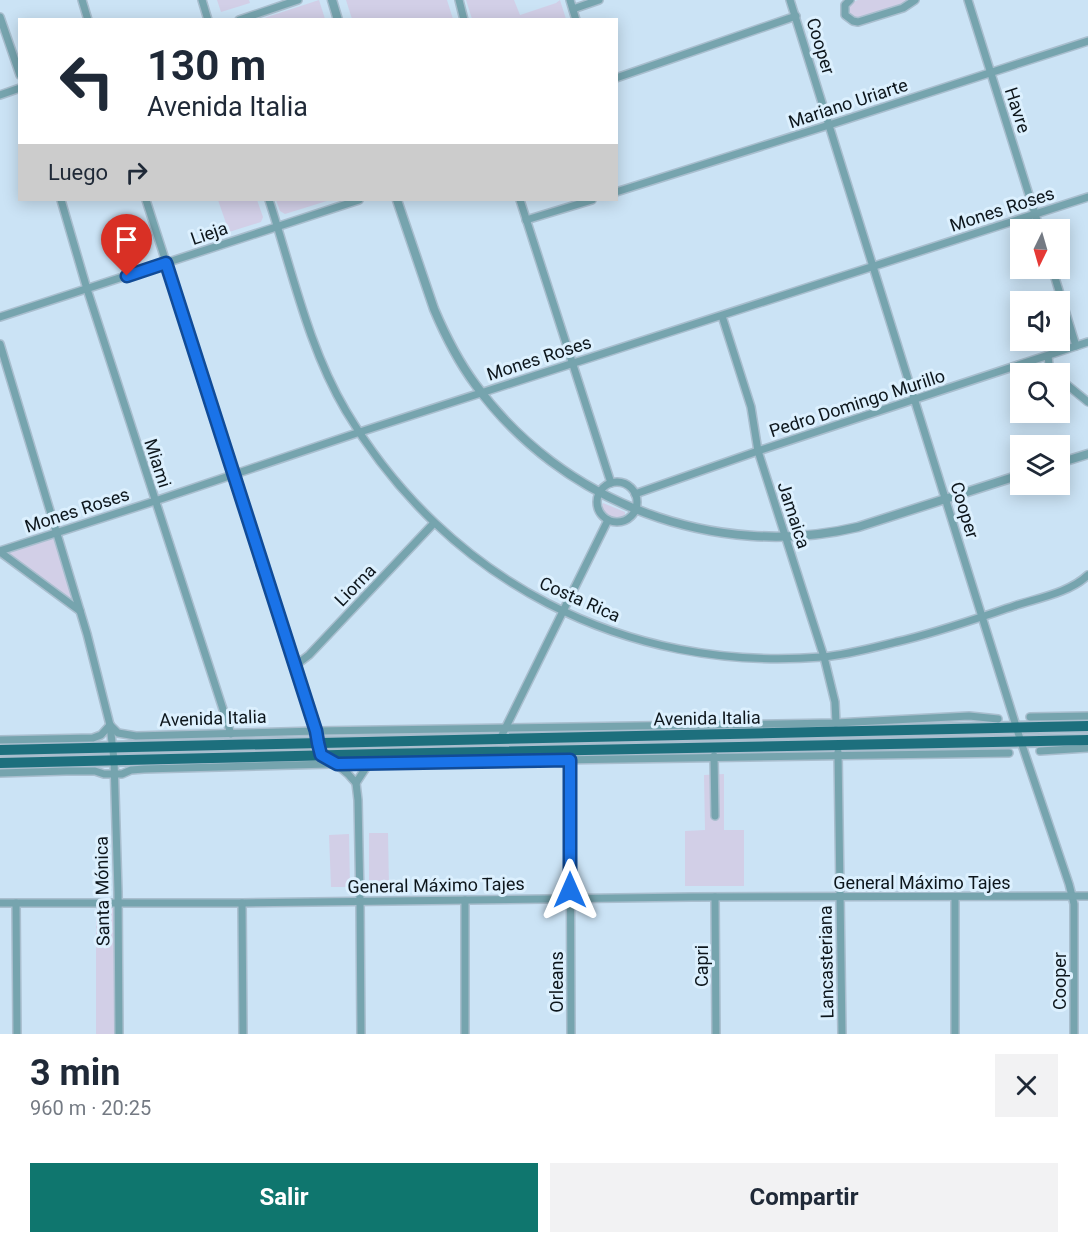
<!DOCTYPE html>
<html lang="es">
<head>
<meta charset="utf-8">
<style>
	:root { --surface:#fff; --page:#f2f2f3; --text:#1f2937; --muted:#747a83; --accent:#0f766e }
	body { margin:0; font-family:Roboto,sans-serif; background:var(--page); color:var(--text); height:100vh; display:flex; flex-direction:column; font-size:22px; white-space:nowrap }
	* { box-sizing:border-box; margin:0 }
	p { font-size:20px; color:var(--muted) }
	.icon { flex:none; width:33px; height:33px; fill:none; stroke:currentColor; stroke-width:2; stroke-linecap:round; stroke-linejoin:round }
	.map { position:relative; height:1034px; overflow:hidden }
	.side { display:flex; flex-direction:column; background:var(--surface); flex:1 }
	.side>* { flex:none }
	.guide { position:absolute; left:18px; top:18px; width:600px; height:183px; border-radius:0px; box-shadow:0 3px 15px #0003; background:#fff; color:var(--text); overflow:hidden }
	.needle { width:39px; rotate:185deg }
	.fabs { position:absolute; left:1010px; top:219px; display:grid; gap:12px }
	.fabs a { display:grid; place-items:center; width:60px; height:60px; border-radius:0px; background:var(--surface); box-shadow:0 3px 15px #0003; font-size:30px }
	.pin { position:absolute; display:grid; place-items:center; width:51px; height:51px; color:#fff; margin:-62px -26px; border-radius:50% 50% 50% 0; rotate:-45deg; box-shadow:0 0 6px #0007 }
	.pin .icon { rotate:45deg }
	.me { position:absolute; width:66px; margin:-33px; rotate:0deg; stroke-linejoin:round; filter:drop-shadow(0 0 4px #0008) }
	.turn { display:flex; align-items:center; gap:21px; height:126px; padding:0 30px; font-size:27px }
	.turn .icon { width:78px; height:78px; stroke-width:2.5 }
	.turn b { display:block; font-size:42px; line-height:51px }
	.then { display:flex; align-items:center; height:57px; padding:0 30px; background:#0003; gap:12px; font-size:22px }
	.round { display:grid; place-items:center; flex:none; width:63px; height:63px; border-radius:0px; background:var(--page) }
	.head { display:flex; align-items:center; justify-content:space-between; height:102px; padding:0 30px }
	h1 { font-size:36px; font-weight:700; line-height:45px }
	.cta { display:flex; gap:12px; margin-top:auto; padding:12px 30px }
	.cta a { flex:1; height:69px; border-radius:0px; background:var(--accent); color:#fff; font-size:24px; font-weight:700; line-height:69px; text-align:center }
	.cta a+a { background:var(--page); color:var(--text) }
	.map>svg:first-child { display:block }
</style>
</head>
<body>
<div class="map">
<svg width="1088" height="1034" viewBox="0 0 1088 1034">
	<rect width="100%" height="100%" fill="#cbe3f5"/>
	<g fill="#d2cfe7">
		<polygon points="217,0 249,0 250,3 221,12"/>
		<polygon points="319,0 325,19 261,19"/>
		<polygon points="346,0 447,0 453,19 352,19"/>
		<polygon points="466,0 514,0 520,15 556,3 560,0 566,19 472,19"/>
		<polygon points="858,0 913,0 907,4 858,21 848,16 847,8 850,3"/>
		<polygon points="218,200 257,200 263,217 261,222 229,232"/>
		<polygon points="276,200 330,200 285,214 280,211"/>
		<path d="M603,503L625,512V516C615,520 600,516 603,503Z"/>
		<polygon points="48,538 55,540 56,542 74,603 9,556 9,552 11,550"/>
		<polygon points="967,733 969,736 967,738 335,750 335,747"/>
		<polygon points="308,748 309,751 168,755 168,752"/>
		<polygon points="61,753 62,757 0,760 0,754"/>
		<polygon points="724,774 724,830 744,830 744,886 685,886 685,831 705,830 704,775"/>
		<polygon points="369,833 388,833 389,887 369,887"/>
		<polygon points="349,834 350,887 331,887 329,835"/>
		<polygon points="116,907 116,1034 96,1034 96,908"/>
	</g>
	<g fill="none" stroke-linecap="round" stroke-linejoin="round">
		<defs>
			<g id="minor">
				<polyline points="82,0 88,20"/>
				<polyline points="202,0 208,20"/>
				<polyline points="459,0 464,20"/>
				<polyline points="570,0 576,20"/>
				<polyline points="790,0 1021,742 1069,884 1074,904 1074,1034"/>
				<polyline points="850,0 845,5 845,15 853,21 858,22 903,8 915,0"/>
				<polyline points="968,0 1040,230"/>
				<polyline points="573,9 599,0"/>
				<polyline points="0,17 20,75"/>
				<polyline points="239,20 298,0"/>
				<polyline points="616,78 796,16"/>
				<polyline points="0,95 20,88"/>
				<polyline points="616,192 829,125 1088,41"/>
				<polyline points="61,200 87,289 231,734"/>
				<polyline points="146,200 317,731 318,743 321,755 324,756"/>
				<path d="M269,200C292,270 308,347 346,411C447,581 626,673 822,657C847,655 872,648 896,642C936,633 975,619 1014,606C1038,598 1069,593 1088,575"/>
				<polyline points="520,200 611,483"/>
				<polyline points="526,220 592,200"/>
				<polyline points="1052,268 1076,346"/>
				<polyline points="722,316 751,407 758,451 824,657 835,702 836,723"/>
				<polyline points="0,317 359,200"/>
				<polyline points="0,344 87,634 110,725 114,760 118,892 119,1034"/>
				<polyline points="1048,356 1050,374"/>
				<polyline points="1015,370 1042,374"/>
				<polyline points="1059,380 1066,384 1088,402"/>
				<circle cx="617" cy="502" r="20"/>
				<polyline points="635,494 758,451 1088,342"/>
				<polyline points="0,551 155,501 360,432 1088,197"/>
				<polyline points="0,552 80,611"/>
				<polyline points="296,665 309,655 434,523"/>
				<polyline points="1030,717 1088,716"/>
				<polyline points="110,725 118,733 136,736 317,731 836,723 969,716 998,719"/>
				<polyline points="500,739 608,520"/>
				<polyline points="0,740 93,738 101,735 110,725"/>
				<polyline points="1040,751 1088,748"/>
				<polyline points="838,752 842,1034"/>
				<polyline points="714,756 715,816"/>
				<polyline points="570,758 571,1034"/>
				<polyline points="336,764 348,774 356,783 369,763"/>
				<polyline points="0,773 66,771 95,771 104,774 122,774 131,770 144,769 368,763 1009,753"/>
				<polyline points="356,783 358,800 360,901 361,1034"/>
				<polyline points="715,897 716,1034"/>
				<polyline points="955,897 955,1034"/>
				<polyline points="465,900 465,1034"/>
				<polyline points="0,903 242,903 691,897 1088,896"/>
				<polyline points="16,903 17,1034"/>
				<polyline points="242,903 243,1034"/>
			</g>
			<g id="tertiary">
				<polyline points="332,0 338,20"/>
				<path d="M397,200L434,309C445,335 458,361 475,384C561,503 716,561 858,527L1020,475"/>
				<polyline points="1059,463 1088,454"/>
			</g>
			<g id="primary">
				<polyline points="0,750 1088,726"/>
				<polyline points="0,763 379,754 1088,740"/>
			</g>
		</defs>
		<use href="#minor" stroke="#a9bece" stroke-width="10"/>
		<use href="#tertiary" stroke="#a9bece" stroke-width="11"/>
		<use href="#primary" stroke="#a9bece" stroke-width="14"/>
		<use href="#minor" stroke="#76a4ae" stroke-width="7"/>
		<use href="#tertiary" stroke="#76a4ae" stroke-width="8"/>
		<use href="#primary" stroke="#1d6f7d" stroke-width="10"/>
	</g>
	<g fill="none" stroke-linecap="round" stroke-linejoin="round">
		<defs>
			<polyline id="route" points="127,276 166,263 316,731 318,743 321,755 337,764 570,760 570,890"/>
		</defs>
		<use href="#route" stroke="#114b97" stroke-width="15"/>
		<use href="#route" stroke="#1a73e8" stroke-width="10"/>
	</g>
	<g text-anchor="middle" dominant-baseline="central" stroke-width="6" stroke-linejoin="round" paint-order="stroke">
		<g font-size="18" fill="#0d161c" stroke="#dcf0fe">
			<text transform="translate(821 46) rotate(73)">Cooper</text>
			<text transform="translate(848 103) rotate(-18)">Mariano Uriarte</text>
			<text transform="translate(1018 110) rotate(72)">Havre</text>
			<text transform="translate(1002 209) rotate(-18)">Mones Roses</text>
			<text transform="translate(209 233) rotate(-19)">Lieja</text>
			<text transform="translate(539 358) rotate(-18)">Mones Roses</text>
			<text transform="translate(857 403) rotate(-18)">Pedro Domingo Murillo</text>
			<text transform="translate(158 463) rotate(72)">Miami</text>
			<text transform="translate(77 510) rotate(-18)">Mones Roses</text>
			<text transform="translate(965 510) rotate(73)">Cooper</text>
			<text transform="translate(794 515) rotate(72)">Jamaica</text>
			<text transform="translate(355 585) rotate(-46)">Liorna</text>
			<text transform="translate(580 599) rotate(24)">Costa Rica</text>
			<text transform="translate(213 718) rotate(-2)">Avenida Italia</text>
			<text transform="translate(707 718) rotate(-1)">Avenida Italia</text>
			<text x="922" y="882">General Máximo Tajes</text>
			<text transform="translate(436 885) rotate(-1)">General Máximo Tajes</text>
			<text transform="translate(102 891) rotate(-91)">Santa Mónica</text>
			<text transform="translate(826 962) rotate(-91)">Lancasteriana</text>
			<text transform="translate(701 966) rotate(-90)">Capri</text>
			<text transform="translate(1059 981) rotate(-90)">Cooper</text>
			<text transform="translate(556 982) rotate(-90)">Orleans</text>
		</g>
	</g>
</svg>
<div class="fabs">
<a><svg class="needle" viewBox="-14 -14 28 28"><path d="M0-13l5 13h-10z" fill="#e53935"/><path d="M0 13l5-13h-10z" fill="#747a83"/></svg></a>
<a><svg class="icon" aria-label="sound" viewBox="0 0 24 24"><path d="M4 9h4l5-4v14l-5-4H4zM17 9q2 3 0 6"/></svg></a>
<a><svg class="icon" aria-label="search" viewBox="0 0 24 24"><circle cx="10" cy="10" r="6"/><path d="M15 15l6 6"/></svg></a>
<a><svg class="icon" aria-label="layers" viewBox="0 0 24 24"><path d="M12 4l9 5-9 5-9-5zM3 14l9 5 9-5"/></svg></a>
</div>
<div class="pin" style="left:127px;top:276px;background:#d93025"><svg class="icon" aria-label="arrive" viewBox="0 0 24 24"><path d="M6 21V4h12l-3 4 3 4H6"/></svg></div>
<svg class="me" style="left:570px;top:890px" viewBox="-20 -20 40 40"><path d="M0-17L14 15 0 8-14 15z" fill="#1a73e8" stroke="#fff" stroke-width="4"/></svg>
<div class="guide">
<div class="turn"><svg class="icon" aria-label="left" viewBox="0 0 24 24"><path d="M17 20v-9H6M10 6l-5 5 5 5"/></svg><div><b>130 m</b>Avenida Italia</div></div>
<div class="then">Luego<svg class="icon" aria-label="right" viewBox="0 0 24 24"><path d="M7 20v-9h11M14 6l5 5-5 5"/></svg></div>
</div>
</div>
<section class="side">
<div class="head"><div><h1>3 min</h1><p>960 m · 20:25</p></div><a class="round"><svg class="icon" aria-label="close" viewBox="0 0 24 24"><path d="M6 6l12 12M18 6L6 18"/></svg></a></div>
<div class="cta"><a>Salir</a><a>Compartir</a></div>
</section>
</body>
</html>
